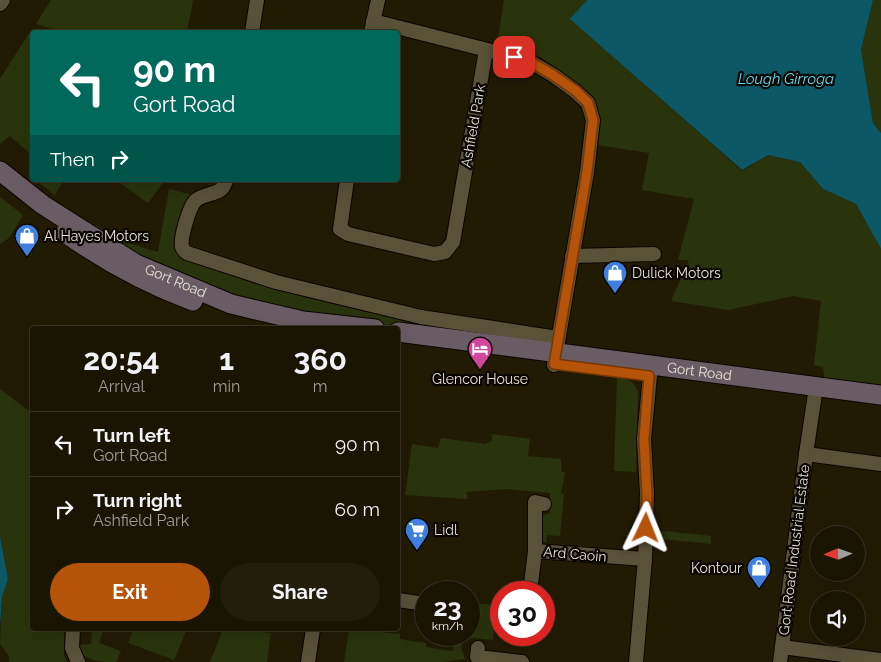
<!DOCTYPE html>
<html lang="en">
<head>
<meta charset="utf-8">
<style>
	:root { --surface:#1a1403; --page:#231d0d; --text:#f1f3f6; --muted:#9f9e9a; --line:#383325; --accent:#b45309 }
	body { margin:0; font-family:Raleway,sans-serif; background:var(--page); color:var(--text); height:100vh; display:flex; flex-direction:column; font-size:19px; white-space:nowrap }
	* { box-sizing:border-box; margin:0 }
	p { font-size:16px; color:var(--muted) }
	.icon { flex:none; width:28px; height:28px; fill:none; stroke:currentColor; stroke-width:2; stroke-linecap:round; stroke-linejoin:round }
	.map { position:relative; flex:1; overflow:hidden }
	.sheet { position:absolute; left:30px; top:326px; width:370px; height:305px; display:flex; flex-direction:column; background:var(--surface); border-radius:5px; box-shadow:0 5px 20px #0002,0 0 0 1px var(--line) }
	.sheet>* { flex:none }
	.hud { position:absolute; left:30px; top:30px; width:370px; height:152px; border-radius:5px; box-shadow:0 5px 20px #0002,0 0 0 1px var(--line); background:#00695c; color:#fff; overflow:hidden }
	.needle { width:32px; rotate:268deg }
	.tools { position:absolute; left:810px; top:526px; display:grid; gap:10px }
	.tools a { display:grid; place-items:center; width:55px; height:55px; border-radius:50%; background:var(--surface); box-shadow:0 5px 20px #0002,0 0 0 1px var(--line); font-size:25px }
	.speed { position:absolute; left:415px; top:581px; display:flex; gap:10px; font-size:25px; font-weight:700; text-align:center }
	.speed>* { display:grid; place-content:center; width:65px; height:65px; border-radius:50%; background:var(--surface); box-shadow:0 5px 20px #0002,0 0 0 1px var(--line); line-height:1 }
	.speed small { font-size:12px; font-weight:400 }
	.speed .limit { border:8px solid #d22; background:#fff; color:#111 }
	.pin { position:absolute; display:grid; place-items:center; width:42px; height:42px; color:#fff; margin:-21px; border-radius:10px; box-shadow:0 2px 8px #0006 }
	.me { position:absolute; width:55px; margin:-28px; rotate:2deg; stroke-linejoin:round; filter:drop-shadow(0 0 4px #0008) }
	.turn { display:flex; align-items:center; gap:18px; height:105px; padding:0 20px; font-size:22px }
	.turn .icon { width:65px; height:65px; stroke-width:2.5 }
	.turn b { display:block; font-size:35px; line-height:42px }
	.then { display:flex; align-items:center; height:48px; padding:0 20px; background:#0003; gap:10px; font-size:19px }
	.eta { display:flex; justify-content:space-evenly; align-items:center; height:85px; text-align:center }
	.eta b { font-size:30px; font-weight:700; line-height:35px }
	.action { display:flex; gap:10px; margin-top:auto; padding:10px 20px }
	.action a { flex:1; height:58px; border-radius:30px; background:var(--accent); color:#fff; font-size:20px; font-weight:700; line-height:58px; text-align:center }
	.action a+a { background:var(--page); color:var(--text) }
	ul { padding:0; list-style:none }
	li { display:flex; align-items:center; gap:15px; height:65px; padding:0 20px; border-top:1px solid var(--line) }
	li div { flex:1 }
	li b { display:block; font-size:19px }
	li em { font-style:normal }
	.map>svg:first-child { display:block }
</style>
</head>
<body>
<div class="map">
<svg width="881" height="662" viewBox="0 0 881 662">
	<rect width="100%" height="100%" fill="#221b04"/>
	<g fill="#29340c">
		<polygon points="51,0 193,0 187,32 62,32 36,24"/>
		<polygon points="504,0 587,0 571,19 742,171 768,155 800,162 823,189 856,204 881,249 881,387 825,381 823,367 814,365 821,301 793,296 728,310 671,301 689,260 678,260 694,199 642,190 649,153 598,145 601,121 597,104 584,89 539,56 497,44"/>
		<polygon points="873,0 881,0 881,133 873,123 861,50"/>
		<polygon points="29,33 32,34 32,155 10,136 0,144 0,79"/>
		<polygon points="35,180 64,180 55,195"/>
		<polygon points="116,180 163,180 162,184 148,203"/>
		<polygon points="169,189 193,195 181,256 545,341 545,349 349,321 267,305 200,286 137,259 92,230 96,225 121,241 158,252"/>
		<polygon points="0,197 23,215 9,238 0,244"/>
		<path d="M617,377C629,379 634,381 638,392L636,472L614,471Z"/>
		<polygon points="0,389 32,413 32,629 64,629 64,655 67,662 9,662 9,656 0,644 2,597 8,579 0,536"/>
		<polygon points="492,434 530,439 528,456 561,459 561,471 565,473 561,493 564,494 560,536 547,535 546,543 542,540 541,519 543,515 550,513 550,493 506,489 466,492 468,499 405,495 412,444 438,448 441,438 485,444 492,441"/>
		<polygon points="654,530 711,536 711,544 653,538"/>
		<polygon points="469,598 470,599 470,603 496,605 493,640 464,637 461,648 465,659 442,662 344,662 349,629 400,634 400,639 426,643 426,647 453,651 455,635 469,635"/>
		<path d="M92,629H104L99,643L121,651L116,662C98,662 84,662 78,645L91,644Z"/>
		<polygon points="134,629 187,629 174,660 128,643"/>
		<polygon points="223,629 271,633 267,662 210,662"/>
	</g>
	<g fill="#0d5866">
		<polygon points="587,0 873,0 861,50 873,123 881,133 881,249 856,204 823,189 800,162 768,155 742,170 570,19"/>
		<polygon points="0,536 8,579 2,597 0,627"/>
	</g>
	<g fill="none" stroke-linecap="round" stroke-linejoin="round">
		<defs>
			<g id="minor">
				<polyline points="0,4 3,0"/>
				<polyline points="373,21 527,60 553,75 575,91 588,103 593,120 587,172 554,365"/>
				<polyline points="252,32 257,0"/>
				<polyline points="371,32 378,0"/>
				<path d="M226,180C222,198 207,190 195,201C189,208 180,238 182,247C183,249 185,252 187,253L276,282L421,317L558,338"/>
				<polyline points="347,180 340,229 348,234 434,254 445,252 453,242 486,50"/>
				<polyline points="572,256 654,254"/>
				<polyline points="816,387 806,454 881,464"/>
				<polyline points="535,551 645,559"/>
				<polyline points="530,592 535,551 535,502 544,504"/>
				<polyline points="398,600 426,604"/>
				<polyline points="73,629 72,648 78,662"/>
				<polyline points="782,647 806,454"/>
				<polyline points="478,648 477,657 522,662"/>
				<polyline points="308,662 313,629"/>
				<polyline points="636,662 645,559 647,493 644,439 651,365"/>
				<polyline points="780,662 782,647 881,660"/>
			</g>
			<g id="secondary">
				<path id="s1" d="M0,171L43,205L136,264L231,304L303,321L375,329"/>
				<path d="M65,233C105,261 147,284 193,301"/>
				<path id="s2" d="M398,332L881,395"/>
			</g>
		</defs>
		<use href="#minor" stroke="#0b0500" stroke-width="16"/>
		<use href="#secondary" stroke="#0b0500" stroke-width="21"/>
		<use href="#minor" stroke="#595138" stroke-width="14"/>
		<use href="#secondary" stroke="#6a5c64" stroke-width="19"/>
	</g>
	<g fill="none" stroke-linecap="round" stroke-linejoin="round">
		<defs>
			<polyline id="route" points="514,57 527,60 553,75 576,91 588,103 593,120 587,172 554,364 649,376 644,439 647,494 646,528"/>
		</defs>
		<use href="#route" stroke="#753606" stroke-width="12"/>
		<use href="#route" stroke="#b45309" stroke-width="9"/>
	</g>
	<defs>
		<symbol id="shop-pin" viewBox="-11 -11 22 30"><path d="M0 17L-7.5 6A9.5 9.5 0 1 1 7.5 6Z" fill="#3f7fe0" stroke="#090601"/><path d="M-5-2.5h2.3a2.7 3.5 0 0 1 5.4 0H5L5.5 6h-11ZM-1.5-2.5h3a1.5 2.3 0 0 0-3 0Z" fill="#fff"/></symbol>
		<symbol id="hotel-pin" viewBox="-11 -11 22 30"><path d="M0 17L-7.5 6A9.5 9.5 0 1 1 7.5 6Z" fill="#d1479c" stroke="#090601"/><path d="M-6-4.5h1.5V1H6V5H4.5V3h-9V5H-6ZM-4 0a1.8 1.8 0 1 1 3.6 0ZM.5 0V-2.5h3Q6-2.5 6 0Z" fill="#fff"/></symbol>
		<symbol id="supermarket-pin" viewBox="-11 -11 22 30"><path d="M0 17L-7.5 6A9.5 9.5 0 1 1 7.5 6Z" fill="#3f7fe0" stroke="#090601"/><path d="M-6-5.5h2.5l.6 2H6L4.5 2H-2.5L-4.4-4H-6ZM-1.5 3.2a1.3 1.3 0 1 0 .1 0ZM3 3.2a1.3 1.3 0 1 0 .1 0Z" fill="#fff"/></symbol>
	</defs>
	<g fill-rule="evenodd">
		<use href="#shop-pin" x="13" y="222" width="28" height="38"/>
		<use href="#shop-pin" x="601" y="259" width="28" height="38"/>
		<use href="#hotel-pin" x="466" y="335" width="28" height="38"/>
		<use href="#supermarket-pin" x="403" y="516" width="28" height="38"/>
		<use href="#shop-pin" x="745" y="554" width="28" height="38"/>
	</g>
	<g text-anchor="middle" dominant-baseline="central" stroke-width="4.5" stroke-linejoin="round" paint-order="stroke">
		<g font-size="14" fill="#e7e2d4" stroke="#090601">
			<text transform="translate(473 126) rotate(-80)">Ashfield Park</text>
			<text stroke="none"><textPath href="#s1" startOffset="208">Gort Road</textPath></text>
			<text stroke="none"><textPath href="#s2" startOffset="304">Gort Road</textPath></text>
			<text transform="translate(794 550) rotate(-83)">Gort Road Industrial Estate</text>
			<text transform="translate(575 554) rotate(5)">Ard Caoin</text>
		</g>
		<g font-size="14" fill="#e7e2d4" stroke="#090601" text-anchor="start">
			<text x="44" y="236">Al Hayes Motors</text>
			<text x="632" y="273">Dulick Motors</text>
			<text x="480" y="379" text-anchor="middle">Glencor House</text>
			<text x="434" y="530">Lidl</text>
			<text x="742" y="568" text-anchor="end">Kontour</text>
		</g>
		<g font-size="15" font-style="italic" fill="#5edffa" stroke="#090601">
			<text x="786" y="79">Lough Girroga</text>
		</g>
	</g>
</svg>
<div class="tools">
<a><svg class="needle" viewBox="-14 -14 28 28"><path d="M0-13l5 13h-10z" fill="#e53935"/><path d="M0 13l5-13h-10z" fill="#9f9e9a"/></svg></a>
<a><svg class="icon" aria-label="sound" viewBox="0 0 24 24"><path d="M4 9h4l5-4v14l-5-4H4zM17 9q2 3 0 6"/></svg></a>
</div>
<div class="speed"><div>23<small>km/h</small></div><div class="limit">30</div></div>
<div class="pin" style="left:514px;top:57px;background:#d93025"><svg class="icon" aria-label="arrive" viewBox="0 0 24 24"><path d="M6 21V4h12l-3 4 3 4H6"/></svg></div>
<svg class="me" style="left:646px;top:528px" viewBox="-20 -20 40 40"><path d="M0-17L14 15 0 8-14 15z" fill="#b45309" stroke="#fff" stroke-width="4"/></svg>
<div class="hud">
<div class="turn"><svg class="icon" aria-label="left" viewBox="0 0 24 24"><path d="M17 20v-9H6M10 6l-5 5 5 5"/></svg><div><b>90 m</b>Gort Road</div></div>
<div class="then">Then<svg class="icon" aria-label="right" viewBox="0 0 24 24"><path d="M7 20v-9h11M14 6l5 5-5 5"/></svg></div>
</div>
<section class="sheet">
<div class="eta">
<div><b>20:54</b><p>Arrival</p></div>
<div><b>1</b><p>min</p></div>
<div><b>360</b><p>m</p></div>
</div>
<ul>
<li><svg class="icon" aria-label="left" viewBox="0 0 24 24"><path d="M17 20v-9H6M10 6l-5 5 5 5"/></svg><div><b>Turn left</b><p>Gort Road</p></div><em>90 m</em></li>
<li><svg class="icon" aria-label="right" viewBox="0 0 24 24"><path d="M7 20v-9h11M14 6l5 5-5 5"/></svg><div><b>Turn right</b><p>Ashfield Park</p></div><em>60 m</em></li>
</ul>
<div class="action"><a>Exit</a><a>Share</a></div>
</section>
</div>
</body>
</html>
